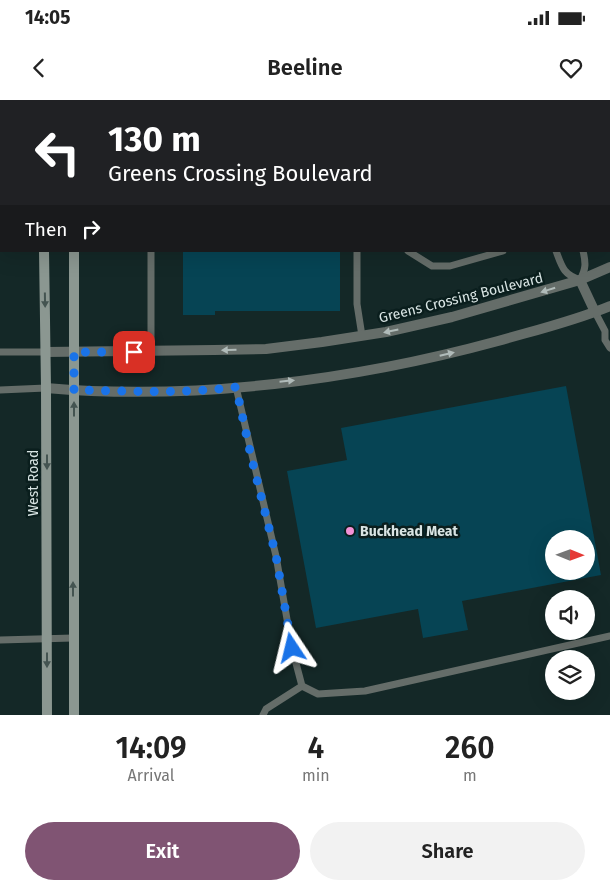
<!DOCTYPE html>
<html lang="en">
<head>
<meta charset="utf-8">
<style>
	:root { --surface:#fff; --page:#f2f2f2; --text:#222; --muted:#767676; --accent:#805473 }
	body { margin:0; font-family:"Fira Sans",sans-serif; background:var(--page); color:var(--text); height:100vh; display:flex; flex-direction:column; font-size:19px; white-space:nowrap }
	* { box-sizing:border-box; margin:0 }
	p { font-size:16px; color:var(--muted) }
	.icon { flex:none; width:28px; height:28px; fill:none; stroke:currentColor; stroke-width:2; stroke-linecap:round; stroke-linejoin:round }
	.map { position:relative; height:615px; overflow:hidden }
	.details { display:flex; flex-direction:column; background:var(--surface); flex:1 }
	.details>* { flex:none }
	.hud { position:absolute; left:0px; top:0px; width:610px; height:152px; box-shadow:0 5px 20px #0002; background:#202124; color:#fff; overflow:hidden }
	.needle { width:32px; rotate:91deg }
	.buttons { position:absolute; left:545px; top:430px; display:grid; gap:10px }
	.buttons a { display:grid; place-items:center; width:50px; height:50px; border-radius:50%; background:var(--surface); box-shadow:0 5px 20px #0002; font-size:25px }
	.pin { position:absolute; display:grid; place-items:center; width:42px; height:42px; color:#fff; margin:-21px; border-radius:10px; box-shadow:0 2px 8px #0006 }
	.me { position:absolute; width:55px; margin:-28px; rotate:350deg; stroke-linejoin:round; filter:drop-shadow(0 0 4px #0008) }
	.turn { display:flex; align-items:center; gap:18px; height:105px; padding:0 25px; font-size:22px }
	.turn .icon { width:65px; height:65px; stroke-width:2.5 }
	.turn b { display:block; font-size:35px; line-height:42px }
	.then { display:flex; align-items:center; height:48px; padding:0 25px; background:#0003; gap:10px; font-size:19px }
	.eta { display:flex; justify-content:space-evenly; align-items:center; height:85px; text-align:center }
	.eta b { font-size:30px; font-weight:600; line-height:35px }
	.cta { display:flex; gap:10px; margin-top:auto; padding:10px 25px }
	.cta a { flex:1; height:58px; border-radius:30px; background:var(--accent); color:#fff; font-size:20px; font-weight:600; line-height:58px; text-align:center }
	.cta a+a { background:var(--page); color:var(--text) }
	.status { display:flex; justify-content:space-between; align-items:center; height:35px; padding:0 25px; background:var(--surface); direction:ltr }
	.status svg { height:14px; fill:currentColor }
	header { display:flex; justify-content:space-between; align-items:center; height:65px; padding:0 25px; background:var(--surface); font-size:22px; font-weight:600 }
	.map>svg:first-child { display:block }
</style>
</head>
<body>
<div class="status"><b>14:05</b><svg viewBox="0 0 49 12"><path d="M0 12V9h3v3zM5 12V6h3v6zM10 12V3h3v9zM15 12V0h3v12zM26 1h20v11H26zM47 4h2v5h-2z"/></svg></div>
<header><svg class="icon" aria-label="back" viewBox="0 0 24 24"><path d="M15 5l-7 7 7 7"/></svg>Beeline<svg class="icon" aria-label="heart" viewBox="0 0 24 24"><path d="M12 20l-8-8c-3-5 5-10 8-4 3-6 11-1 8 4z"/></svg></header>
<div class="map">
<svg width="610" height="615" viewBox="0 0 610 615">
	<rect width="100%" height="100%" fill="#142827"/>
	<g fill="#064454" fill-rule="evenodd">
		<polygon points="183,151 340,151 340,211 215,211 215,215 183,215"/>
		<path d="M566,286L601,475L462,501L468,530L423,538L418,509L316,528L287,371L347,360L341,328ZM554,439H586V471H554Z"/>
	</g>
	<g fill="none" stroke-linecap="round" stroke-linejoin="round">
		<g stroke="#656d69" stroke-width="7">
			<polyline points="356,0 356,1"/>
			<polyline points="407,0 407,1"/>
			<polyline points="135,1 135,0"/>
			<polyline points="0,4 1,4"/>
			<polyline points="609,70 610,72"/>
			<polyline points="609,115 610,115"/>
			<polyline points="357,151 357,204 362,236"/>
			<polyline points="408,151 432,166 450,166 503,151"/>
			<path d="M556,151C562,167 563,174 580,180C586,169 586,163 583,151"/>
			<polyline points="595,212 605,231 605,240 610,248"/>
			<polyline points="151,251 151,151"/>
			<polyline points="0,252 46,252"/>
			<polyline points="236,287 276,456 292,548 302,586 318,594 365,591 610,536"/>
			<polyline points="0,290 46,288"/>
			<polyline points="0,540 73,538"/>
			<polyline points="263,615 266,609 302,586"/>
		</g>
		<g stroke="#656d69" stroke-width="10">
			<polyline points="580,180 595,212"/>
			<polyline points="46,252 214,250 266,249 322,242 386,232 452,217 580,180 610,167"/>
			<path d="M46,288C195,301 355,280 498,241C536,230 574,221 610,206"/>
		</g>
		<g stroke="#8b9791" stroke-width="10">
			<polyline points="41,1 41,0"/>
			<polyline points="70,1 73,1"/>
			<polyline points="44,151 46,288 47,615"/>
			<polyline points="74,151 74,615"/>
		</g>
	</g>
	<defs><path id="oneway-solid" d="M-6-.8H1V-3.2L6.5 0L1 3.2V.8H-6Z" transform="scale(1.25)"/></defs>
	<g fill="#b0bbb9">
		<use href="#oneway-solid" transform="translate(548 190) rotate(163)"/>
		<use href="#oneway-solid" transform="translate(391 231) rotate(168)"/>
		<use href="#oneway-solid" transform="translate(229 250) rotate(178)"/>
		<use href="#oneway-solid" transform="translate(447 254) rotate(-13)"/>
		<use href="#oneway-solid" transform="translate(287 281) rotate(-6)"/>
	</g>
	<g fill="#445451">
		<use href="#oneway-solid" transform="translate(45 200) rotate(89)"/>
		<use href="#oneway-solid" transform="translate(74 309) rotate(-90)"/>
		<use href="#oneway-solid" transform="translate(47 362) rotate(90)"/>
		<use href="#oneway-solid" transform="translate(73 489) rotate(-90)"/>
		<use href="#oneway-solid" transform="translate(47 560) rotate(90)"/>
	</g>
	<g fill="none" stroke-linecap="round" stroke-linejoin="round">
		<path stroke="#1a73e8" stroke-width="9" stroke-dasharray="0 16.2" d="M134,252H74V290C128,291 183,294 236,287L251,356L276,456L292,548"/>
	</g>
	<circle fill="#f391d6" stroke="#0a1e1d" stroke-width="2" cx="350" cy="431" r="5"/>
	<g text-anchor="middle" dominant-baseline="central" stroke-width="5" stroke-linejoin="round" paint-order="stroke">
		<g font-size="14" fill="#d9e5e4" stroke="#0a1e1d">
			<text transform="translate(461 198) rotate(-14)">Greens Crossing Boulevard</text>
			<text transform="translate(33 383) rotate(-90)">West Road</text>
		</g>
		<g font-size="14" font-weight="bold" fill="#d9e5e4" stroke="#0a1e1d" text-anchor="start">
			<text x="360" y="431">Buckhead Meat</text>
		</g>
	</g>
</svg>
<div class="buttons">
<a><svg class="needle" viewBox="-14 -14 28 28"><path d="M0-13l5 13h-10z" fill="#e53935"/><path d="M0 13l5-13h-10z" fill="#767676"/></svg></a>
<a><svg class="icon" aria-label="sound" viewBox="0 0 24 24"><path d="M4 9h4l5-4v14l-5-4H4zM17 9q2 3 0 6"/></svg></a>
<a><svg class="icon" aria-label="layers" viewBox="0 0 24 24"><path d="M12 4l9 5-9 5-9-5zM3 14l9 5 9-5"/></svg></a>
</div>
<div class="pin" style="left:134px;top:252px;background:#d93025"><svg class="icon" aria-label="arrive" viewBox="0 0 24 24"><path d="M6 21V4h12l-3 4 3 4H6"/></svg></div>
<svg class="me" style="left:292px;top:548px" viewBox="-20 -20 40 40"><path d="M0-17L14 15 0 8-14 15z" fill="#1a73e8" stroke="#fff" stroke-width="4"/></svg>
<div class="hud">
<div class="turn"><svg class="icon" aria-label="left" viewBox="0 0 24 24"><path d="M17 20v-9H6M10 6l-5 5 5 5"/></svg><div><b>130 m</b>Greens Crossing Boulevard</div></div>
<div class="then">Then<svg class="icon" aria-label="right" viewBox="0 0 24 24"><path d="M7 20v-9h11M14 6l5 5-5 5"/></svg></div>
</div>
</div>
<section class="details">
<div class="eta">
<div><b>14:09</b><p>Arrival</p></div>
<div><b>4</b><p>min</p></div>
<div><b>260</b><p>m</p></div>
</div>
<div class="cta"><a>Exit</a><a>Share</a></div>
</section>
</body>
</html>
